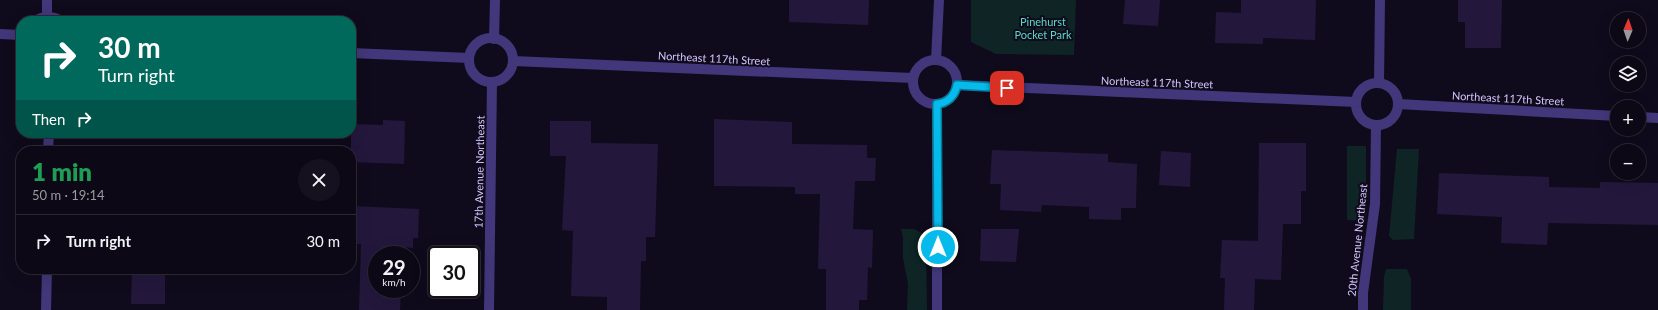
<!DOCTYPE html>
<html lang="en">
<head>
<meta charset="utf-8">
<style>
	:root { --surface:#0c0815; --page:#15111e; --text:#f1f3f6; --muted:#9a9aa0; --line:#2c2934 }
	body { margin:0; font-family:Lato,sans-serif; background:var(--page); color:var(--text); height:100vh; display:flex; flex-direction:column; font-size:15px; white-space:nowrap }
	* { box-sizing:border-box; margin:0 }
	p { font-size:13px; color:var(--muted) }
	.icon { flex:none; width:22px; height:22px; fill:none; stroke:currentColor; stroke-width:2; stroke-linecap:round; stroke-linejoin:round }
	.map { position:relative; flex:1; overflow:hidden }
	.sheet { position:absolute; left:16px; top:146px; width:340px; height:128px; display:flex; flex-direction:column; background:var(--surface); border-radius:16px; box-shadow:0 4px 16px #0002,0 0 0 1px var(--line) }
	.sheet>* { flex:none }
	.banner { position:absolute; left:16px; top:16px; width:340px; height:122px; border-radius:16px; box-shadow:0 4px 16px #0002,0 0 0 1px var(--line); background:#00695c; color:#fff; overflow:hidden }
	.needle { width:26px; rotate:2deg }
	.tools { position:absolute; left:1610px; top:12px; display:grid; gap:8px }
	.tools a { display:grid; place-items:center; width:36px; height:36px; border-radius:50%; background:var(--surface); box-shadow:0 4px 16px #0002,0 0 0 1px var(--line); font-size:20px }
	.speed { position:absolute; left:368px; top:246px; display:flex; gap:8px; font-size:20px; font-weight:700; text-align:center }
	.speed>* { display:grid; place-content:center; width:52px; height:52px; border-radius:50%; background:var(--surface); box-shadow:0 4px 16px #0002,0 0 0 1px var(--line); line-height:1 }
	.speed small { font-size:10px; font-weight:400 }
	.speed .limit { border:2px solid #111; border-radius:6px; background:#fff; color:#111 }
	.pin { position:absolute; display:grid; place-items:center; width:34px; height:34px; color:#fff; margin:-17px; border-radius:8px; box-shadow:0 2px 6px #0006 }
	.me { position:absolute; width:44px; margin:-22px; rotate:0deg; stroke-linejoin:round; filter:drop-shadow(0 0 3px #0008) }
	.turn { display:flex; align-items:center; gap:14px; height:84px; padding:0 16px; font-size:18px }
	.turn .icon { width:52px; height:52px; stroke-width:2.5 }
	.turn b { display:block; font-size:28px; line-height:34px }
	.then { display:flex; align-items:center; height:38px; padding:0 16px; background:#0003; gap:8px; font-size:15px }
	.round { display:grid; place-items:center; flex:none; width:42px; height:42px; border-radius:21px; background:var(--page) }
	.summary { display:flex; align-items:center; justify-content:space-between; height:68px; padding:0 16px }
	h1 { font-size:24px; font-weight:800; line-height:30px; color:#1e9e55 }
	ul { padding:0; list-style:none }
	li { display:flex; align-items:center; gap:12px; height:52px; padding:0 16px; border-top:1px solid var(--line) }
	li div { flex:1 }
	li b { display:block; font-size:15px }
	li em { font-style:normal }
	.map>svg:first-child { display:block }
</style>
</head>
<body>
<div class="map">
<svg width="1658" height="310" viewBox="0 0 1658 310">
	<rect width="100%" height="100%" fill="#100b1c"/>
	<g fill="#0f2425">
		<polygon points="971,0 1076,0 1074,55 996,54 971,42"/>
		<polygon points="1347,146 1366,146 1366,221 1347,220"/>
		<polygon points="1397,149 1419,149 1414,239 1393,240 1389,236"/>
		<polygon points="901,229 914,229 922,233 926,246 927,310 907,310 908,284 903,258 903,237"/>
		<polygon points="1386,269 1407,269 1411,279 1411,310 1383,310 1384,277"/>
	</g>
	<g fill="#23183c">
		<polygon points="789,0 869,0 868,25 789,22"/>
		<polygon points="1125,0 1160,0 1158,26 1123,24"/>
		<polygon points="1241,0 1316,0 1315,40 1263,38 1263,44 1215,43 1216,12 1241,13"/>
		<polygon points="1458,0 1502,0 1501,48 1465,48 1465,22 1458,22"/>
		<polygon points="714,119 792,122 792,144 867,145 867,158 876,158 875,181 855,181 853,229 873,230 872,268 868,267 867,300 859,300 859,310 826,310 826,269 818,269 820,194 795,194 795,187 714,186"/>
		<polygon points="383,120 405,121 404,164 351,162 351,124 383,125"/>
		<polygon points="550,121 591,121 591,143 658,144 655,237 646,237 646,261 641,261 640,310 607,310 607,297 571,296 573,231 562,230 566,156 550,156"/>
		<polygon points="1259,143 1306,143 1306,191 1301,191 1301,224 1283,224 1281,280 1255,279 1254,310 1224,310 1225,278 1220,278 1222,240 1258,241"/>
		<polygon points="992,150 1108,154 1108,162 1137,164 1136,208 1121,208 1121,220 1089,219 1089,207 1042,205 1041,212 1000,210 1001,184 990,184"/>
		<polygon points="1161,151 1191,153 1190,187 1159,185"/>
		<polygon points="1439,173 1549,177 1549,187 1600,188 1600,182 1658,183 1658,225 1548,223 1547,245 1501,243 1502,217 1437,214"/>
		<polygon points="351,206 419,209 418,238 413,238 413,248 402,247 402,255 377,255 377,289 401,289 400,310 359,310 361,244 351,244"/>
		<polygon points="981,229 1019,229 1016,262 980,261"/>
		<polygon points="132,269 165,269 165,304 131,304"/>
	</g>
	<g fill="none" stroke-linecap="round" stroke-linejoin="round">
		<g stroke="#41377a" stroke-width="10">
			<polyline points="47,16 47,0"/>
			<path d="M35,21C44,15 52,16 62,21"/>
			<polyline points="0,34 21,35"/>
			<circle cx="491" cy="60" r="22"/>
			<polyline points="494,39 495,0"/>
			<polyline points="351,53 469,58"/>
			<circle cx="935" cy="82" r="22"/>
			<polyline points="936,60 939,0"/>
			<polyline points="513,61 913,78"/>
			<polyline points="1379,83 1380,0"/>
			<circle cx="1377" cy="104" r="21"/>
			<polyline points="957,85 1356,102"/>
			<polyline points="937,104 937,310"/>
			<polyline points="1398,104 1617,116"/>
			<polyline points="1639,117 1658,118"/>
			<polyline points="48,151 49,133"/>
			<polyline points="46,310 47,269"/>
			<polyline points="489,310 492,82"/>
			<polyline points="1363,310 1363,293 1375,204 1376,125"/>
		</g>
	</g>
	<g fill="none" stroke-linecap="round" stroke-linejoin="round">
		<defs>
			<path id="route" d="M938,247L937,104C948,103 955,95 957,85L1007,88"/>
		</defs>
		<use href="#route" stroke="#047a99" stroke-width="10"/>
		<use href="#route" stroke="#06bbeb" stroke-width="7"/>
	</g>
	<g text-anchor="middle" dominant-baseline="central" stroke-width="4" stroke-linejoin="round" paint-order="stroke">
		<g font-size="11" fill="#56dbc8" stroke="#100b1c">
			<text x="1043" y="21">Pinehurst<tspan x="1043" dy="13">Pocket Park</tspan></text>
		</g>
		<g font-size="11" fill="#d4c7fe" stroke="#100b1c">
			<text transform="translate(714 58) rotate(3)">Northeast 117th Street</text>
			<text transform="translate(1157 82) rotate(2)">Northeast 117th Street</text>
			<text transform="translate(1508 98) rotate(3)">Northeast 117th Street</text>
			<text transform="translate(479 172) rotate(-89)">17th Avenue Northeast</text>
			<text transform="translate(1357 240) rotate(-84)">20th Avenue Northeast</text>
		</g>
	</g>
</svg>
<div class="tools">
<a><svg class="needle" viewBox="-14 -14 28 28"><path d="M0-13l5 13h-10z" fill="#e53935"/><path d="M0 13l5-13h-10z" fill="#9a9aa0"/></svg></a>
<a><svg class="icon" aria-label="layers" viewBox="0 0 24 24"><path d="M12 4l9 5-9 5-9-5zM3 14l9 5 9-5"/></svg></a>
<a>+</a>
<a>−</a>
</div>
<div class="speed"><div>29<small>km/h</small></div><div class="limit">30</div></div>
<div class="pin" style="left:1007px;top:88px;background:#d93025"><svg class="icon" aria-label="arrive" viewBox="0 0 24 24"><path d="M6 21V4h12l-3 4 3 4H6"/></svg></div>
<svg class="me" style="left:938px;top:247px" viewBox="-20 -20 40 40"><circle r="17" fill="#06bbeb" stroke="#fff" stroke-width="3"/><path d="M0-11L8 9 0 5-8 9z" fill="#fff"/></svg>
<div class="banner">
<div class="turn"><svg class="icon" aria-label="right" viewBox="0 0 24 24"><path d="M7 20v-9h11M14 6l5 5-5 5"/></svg><div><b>30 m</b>Turn right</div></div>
<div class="then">Then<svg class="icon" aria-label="right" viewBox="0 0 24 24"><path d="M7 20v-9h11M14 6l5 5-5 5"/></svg></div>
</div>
<section class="sheet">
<div class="summary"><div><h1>1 min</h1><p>50 m · 19:14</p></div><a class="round"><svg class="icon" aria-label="close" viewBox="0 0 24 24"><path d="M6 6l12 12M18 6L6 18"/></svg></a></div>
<ul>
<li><svg class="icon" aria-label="right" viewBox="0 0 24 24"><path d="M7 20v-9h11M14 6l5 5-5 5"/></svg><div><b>Turn right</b></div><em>30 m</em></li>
</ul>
</section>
</div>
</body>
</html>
